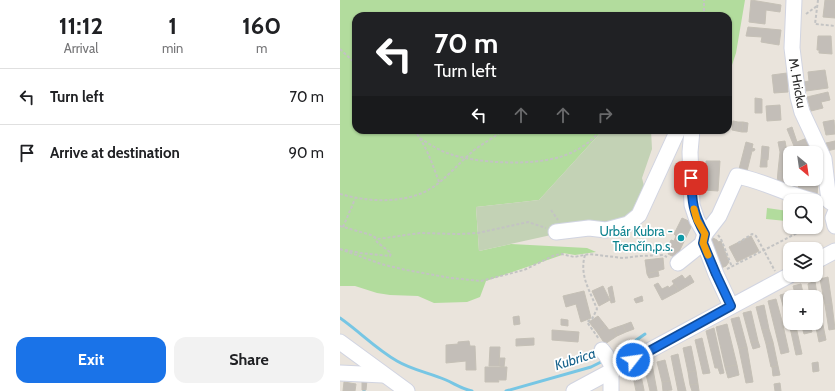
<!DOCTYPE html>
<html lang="en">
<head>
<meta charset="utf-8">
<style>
	:root { --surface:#fff; --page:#f2f2f2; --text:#202124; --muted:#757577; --line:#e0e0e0; --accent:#1a73e8 }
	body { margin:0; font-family:Cabin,sans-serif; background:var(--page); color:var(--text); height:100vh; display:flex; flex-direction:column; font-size:15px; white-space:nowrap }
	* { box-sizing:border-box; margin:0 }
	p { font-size:13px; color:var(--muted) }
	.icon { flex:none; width:22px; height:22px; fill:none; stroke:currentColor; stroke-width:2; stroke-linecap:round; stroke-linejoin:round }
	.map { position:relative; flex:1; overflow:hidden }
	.side { display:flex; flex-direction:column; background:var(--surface); width:340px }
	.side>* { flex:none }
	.top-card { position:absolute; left:12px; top:12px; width:380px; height:122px; border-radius:12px; box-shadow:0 1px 3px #0004; background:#202124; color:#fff; overflow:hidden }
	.needle { width:26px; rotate:151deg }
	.buttons { position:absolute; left:443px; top:146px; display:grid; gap:8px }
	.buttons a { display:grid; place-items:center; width:40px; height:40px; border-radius:8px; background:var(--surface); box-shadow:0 1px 3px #0004; font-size:20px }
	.pin { position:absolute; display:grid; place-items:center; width:34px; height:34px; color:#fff; margin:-17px; border-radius:8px; box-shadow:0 2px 6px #0006 }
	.me { position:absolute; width:44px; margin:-22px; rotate:60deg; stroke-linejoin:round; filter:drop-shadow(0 0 3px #0008) }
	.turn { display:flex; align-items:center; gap:14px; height:84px; padding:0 16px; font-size:18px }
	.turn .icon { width:52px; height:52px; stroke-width:2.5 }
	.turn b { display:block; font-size:28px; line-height:34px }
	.lanes { display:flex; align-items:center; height:38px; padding:0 16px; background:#0003; justify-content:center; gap:20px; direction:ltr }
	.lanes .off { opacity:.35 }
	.eta { display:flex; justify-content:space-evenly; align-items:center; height:68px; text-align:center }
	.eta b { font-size:24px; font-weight:800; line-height:28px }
	.button { display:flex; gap:8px; margin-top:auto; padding:8px 16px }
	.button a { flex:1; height:46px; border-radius:12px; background:var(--accent); color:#fff; font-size:16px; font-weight:800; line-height:46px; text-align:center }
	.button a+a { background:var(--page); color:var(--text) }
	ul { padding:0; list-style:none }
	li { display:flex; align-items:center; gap:12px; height:56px; padding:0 16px; border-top:1px solid var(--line) }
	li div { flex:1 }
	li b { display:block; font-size:15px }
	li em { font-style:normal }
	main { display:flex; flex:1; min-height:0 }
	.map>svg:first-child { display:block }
</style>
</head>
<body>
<main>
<section class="side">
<div class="eta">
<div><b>11:12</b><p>Arrival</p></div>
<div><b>1</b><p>min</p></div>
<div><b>160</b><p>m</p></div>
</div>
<ul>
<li><svg class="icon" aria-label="left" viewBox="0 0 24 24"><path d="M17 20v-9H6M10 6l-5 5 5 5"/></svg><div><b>Turn left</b></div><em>70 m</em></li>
<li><svg class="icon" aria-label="arrive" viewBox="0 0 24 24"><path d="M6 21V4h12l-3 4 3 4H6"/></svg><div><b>Arrive at destination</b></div><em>90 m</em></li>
</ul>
<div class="button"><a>Exit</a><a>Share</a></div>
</section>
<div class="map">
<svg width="495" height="391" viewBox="0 0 495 391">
	<rect width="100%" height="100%" fill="#eae4dc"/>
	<g fill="#b2dc9d">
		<polygon points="0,0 405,0 396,53 388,77 388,16 16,16 16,130 263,130 199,200 136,207 139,251 171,244 247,248 256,252 235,255 223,253 222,255 146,281 140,297 127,302 94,303 78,296 50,295 37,293 15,286 0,286"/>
		<polygon points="427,208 448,211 446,221 426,219"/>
	</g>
	<polygon fill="#c3d2b5" points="263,130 311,130 312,149 302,178 304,186 302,215 139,251 136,207 199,200"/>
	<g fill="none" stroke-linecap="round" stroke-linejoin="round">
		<g stroke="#77c6e4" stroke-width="3">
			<path d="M0,318C20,332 36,349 57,361C72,370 90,373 106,380C115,384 122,389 132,391"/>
			<polyline points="272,357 305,334"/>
			<polyline points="24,391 24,390"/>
			<polyline points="166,391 251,367 265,360"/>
		</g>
	</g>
	<g fill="#c3beb8" stroke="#c5c0b6">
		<polygon points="411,0 441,5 440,12 426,10 425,24 409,22"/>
		<polygon points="485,0 495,0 495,18 483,17"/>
		<polygon points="408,27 441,30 439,45 421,42 422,37 406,36"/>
		<polygon points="478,36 491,36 492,54 479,53 479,50 477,50"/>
		<polygon points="485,70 488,88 466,91 464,82 469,81 468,72"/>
		<polygon points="447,73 448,92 434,93 432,75"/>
		<polygon points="488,92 490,100 481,102 483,108 471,111 467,97"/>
		<polygon points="415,98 422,99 422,113 415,113"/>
		<polygon points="440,105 441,120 427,121 426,106"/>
		<polygon points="494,120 495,134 486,135 483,122"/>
		<polygon points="393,121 398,122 397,131 392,130"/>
		<polygon points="398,122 403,122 402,132 397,131"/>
		<polygon points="403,122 408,123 407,132 402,132"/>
		<polygon points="452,127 457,142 467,138 470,145 456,151 447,129"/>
		<polygon points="445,141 447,152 446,172 438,171 440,152 438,142"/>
		<polygon points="495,141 495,149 487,151 486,143"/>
		<polygon points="406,142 413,144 412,148 415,149 414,151 412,151 407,171 399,169"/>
		<polygon points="422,146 429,147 428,160 421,159"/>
		<polygon points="421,159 427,160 427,167 420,167"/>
		<polygon points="366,161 380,161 378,191 364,190"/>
		<polygon points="476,169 479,169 477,196 458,193 459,180 470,181 470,179 476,179"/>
		<polygon points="438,171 446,172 445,179 451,180 450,188 437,184"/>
		<polygon points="342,218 353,223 336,258 328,254 329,252 326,250 331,240 334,241 336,236 334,234"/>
		<polygon points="411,236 419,251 397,262 389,247"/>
		<polygon points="373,238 377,240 378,242 381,241 389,262 386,266 381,268 370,240"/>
		<polygon points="323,258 324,269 307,274 305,260"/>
		<polygon points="318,271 319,276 309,278 307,274"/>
		<polygon points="342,275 345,279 350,275 354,282 339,291 332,281"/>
		<polygon points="488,277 492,304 485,305 480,279"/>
		<polygon points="475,281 477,295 470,296 468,284"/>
		<polygon points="318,283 322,289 328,286 329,288 334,284 339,291 322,300 314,285"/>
		<polygon points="461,284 464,297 456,297 453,286"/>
		<polygon points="263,286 270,300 259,306 252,291"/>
		<polygon points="272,286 275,302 271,303 268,288"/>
		<polygon points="244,291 251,318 241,322 236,304 226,307 223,296"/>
		<polygon points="448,293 450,301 450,323 448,323 440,295"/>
		<polygon points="477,295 485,335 478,337 475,323 476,323 476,297 470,296"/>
		<polygon points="302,296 303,301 296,303 294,299"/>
		<polygon points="436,299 442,321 449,352 441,354 428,301"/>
		<polygon points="492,304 495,329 489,330 485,305"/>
		<polygon points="424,305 429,329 422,330 416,307"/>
		<polygon points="411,311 418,341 411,343 403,313"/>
		<polygon points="179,316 180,324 174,325 173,317"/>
		<polygon points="258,316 266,326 257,332 249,322"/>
		<polygon points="399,317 407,347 399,349 391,319"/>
		<polygon points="221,319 228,320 228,326 221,325"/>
		<polygon points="291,322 294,329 286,332 283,325"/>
		<polygon points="448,323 456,323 457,331 451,332"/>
		<polygon points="461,323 469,323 472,332 464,334"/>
		<polygon points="387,324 397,365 385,367 376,327"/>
		<polygon points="283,325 286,332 277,336 274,328"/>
		<polygon points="266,326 269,330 274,328 277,336 265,344 257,332"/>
		<polygon points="374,328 384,373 380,374 378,368 375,368 366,331"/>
		<polygon points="429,329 433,342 426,344 422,330"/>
		<polygon points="212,330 239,332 238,342 212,340"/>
		<polygon points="457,331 462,354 456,355 451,332"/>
		<polygon points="485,335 486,340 479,342 478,337"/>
		<polygon points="194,338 194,345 176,346 176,339"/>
		<polygon points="362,338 370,373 363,374 355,340"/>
		<polygon points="129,341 130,346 135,346 136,370 126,370 126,361 106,363 106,345 118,344 118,342"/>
		<polygon points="418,341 420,347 413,349 411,343"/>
		<polygon points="433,342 438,366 431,367 426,344"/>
		<polygon points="351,346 356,371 348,372 343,348"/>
		<polygon points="150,347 160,347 159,366 149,366"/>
		<polygon points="407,347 413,382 406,383 399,349"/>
		<polygon points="338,354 343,378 346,391 338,391 331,356"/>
		<polygon points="160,358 165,358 164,367 159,366"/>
		<polygon points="325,360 330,381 322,382 317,362"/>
		<polygon points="478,362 479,371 473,372 472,363"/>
		<polygon points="312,364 317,391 310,391 304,366"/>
		<polygon points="397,365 399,375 388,378 385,367"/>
		<polygon points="438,366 440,375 433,376 432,367"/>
		<polygon points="145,367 167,367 166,380 158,380 159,382 145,382"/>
		<polygon points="300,371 304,390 304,391 296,391 292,372"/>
		<polygon points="356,371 358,384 350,385 348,372"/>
		<polygon points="22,380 27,380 26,390 22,390"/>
		<polygon points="330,381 332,390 323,391 322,382"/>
		<polygon points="4,382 16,384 15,391 3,391"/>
		<polygon points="440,383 441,391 435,391 434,384"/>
		<polygon points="358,384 359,391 352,391 350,385"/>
	</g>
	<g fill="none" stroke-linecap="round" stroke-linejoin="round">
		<defs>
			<g id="minor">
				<polyline points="454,0 452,48 458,97 462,112 484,159 489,201 495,205"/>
				<polyline points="352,130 350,152 352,205 357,220 365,234"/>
				<polyline points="495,213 493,218 495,226"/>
				<polyline points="216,232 249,228 266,230 288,224 299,215 338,130"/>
				<polyline points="476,261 495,251"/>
				<polyline points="338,263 363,243"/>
				<path d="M391,306L376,274L363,240L365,234L379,216L397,176C425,181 447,195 474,201"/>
				<polyline points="0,342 67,391"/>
				<polyline points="262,350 266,355 274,370"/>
				<polyline points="0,373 43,375"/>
				<polyline points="234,391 450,275"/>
				<polyline points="271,391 271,372"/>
			</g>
		</defs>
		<use href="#minor" stroke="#d1d4e1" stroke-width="17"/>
		<g stroke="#c3c3c3" stroke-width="2" stroke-dasharray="3 2" stroke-linecap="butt">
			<polyline points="478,0 475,24 495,26"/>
			<polyline points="466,14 477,6"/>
			<polyline points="364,16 364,0"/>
			<polyline points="0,49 16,64"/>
			<path d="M74,130C86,145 92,163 99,182"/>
			<path d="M80,138C89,144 97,149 107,153C137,164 194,166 223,156C238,151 251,142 261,130"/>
			<path d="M0,194C27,202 65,204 90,189C104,181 120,162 133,151C143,143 154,138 163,130"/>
			<polyline points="211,210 218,220"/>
			<polyline points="476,224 482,221"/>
			<polyline points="0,226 31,235 38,239 80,233 118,234 138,233 188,222 206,228"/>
			<polyline points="3,227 15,199"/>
			<polyline points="378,235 381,239 392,267"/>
			<polyline points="398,243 412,234 416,236 435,271"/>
			<polyline points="0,249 41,264 66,270 111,278 141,281 184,270 215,255 222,254 234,257 249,254 283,258 300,256 323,255 327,257"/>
			<polyline points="5,250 20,253 50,256 51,253 37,242 35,238"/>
			<path d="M245,255C239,275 250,291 257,309L252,319L247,322L259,339"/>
			<polyline points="387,269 469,227"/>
			<polyline points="461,279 468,275"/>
		</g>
		<use href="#minor" stroke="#fff" stroke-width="15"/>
	</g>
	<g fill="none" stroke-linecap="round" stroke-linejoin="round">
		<defs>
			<path id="route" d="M293,360L391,306L376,274L363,243L365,234C353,213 352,202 351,178"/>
		</defs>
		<use href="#route" stroke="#114b97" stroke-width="10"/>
		<use href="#route" stroke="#1a73e8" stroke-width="7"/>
		<polyline stroke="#f59e0b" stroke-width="7" points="354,209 357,220 365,234 363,243 368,255"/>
	</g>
	<circle fill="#0f9aa8" stroke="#fff" stroke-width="1.5" cx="341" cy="238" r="4"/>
	<g text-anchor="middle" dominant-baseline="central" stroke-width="3.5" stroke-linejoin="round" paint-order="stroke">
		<g font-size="13" fill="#292929" stroke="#fff">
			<text transform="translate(458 83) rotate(80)">M. Hricku</text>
		</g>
		<g font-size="13" fill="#0d838f" stroke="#fff" text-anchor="end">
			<text x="333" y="231">Urbár Kubra -<tspan x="333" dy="15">Trenčín,p.s.</tspan></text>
		</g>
		<g font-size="14" font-style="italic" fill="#19648d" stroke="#fff">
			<text transform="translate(235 359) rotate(-18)">Kubrica</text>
		</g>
	</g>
</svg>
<div class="buttons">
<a><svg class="needle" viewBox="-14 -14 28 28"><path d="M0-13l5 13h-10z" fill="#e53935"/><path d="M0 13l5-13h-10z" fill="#757577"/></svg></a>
<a><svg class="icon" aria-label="search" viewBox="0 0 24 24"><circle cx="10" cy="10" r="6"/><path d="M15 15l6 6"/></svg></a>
<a><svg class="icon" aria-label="layers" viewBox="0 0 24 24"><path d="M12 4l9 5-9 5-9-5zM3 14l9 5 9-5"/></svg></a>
<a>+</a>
</div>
<div class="pin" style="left:351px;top:178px;background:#d93025"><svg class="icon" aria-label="arrive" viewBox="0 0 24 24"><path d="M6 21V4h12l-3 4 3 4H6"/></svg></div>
<svg class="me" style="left:293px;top:360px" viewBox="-20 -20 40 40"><circle r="17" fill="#1a73e8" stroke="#fff" stroke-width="3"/><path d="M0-11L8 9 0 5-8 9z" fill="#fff"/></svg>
<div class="top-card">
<div class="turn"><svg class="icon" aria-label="left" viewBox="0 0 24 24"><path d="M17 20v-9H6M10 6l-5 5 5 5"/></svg><div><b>70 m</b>Turn left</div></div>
<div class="lanes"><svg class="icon" aria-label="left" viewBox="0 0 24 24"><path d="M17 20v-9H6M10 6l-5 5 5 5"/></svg><svg class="icon off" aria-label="ahead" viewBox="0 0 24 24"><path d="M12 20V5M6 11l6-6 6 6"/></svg><svg class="icon off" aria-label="ahead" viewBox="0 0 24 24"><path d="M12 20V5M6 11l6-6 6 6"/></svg><svg class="icon off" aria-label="right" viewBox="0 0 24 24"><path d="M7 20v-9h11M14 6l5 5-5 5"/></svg></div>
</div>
</div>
</main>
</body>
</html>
